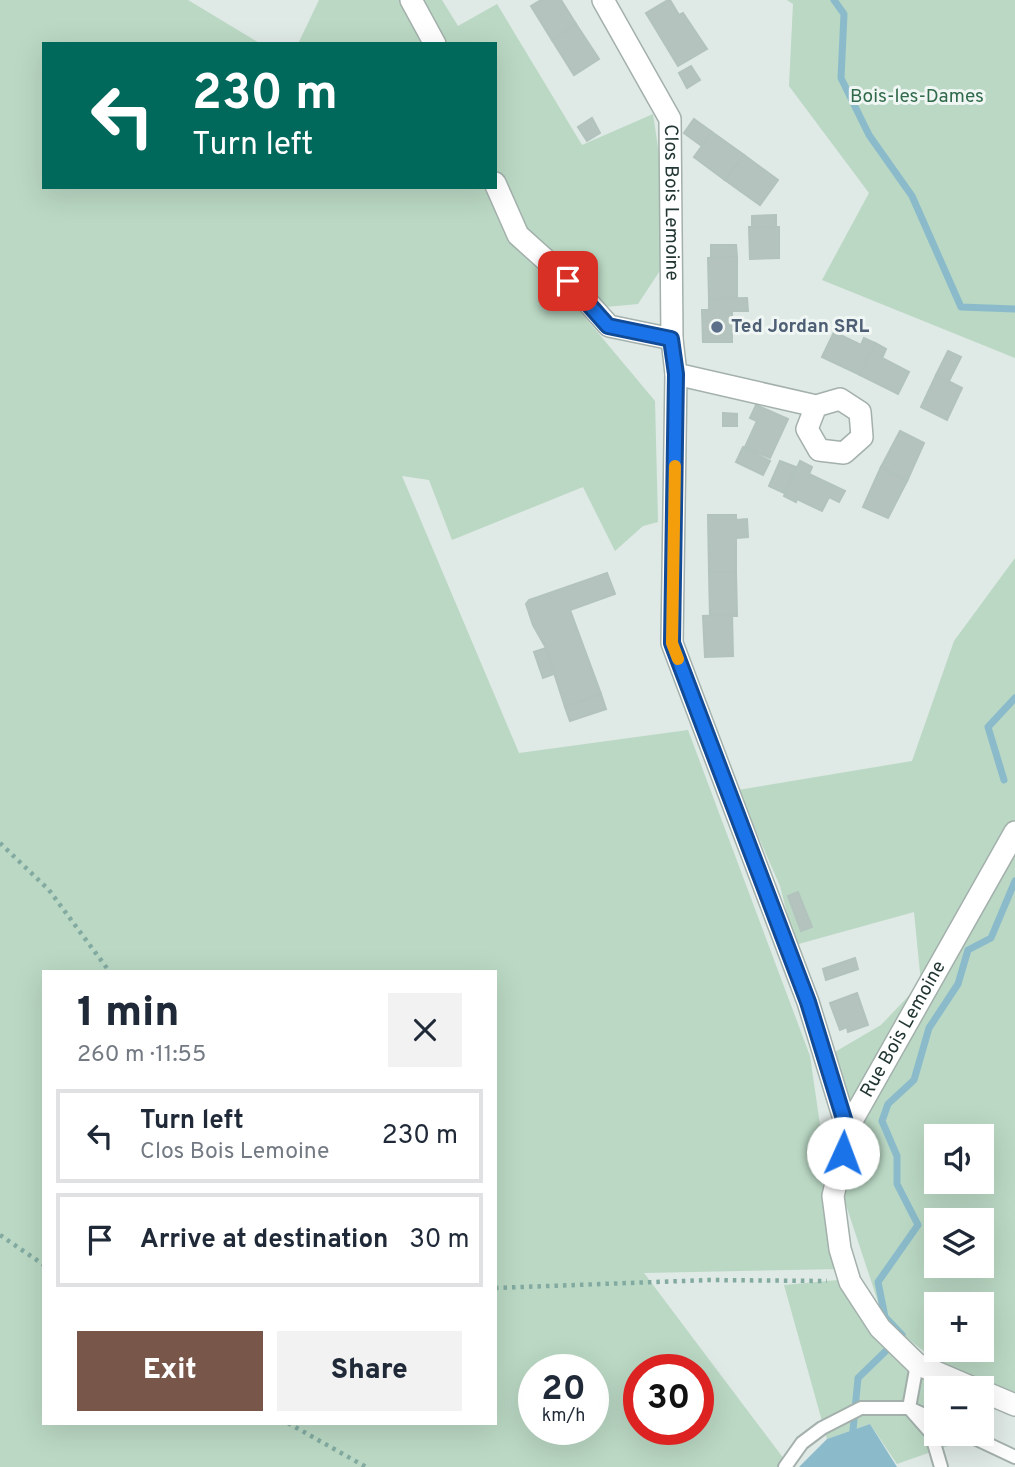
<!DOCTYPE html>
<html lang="en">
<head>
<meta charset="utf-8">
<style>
	:root { --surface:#fff; --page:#f2f2f3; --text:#1f2937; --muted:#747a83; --line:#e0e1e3; --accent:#78564a }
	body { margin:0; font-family:Overpass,sans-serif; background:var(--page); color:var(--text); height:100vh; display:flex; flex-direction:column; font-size:26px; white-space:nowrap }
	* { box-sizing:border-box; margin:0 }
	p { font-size:23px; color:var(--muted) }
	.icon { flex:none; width:38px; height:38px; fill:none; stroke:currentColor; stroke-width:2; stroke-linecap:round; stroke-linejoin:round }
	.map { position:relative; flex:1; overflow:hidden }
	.drawer { position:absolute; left:42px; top:970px; width:455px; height:455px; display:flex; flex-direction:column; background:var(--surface); border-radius:0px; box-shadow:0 7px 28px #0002 }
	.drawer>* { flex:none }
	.banner { position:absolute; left:42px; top:42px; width:455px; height:147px; border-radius:0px; box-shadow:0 7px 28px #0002; background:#00695c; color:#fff; overflow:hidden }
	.tools { position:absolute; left:924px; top:1124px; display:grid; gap:14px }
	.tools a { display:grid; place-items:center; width:70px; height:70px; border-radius:0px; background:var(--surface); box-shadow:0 7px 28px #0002; font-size:35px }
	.speed { position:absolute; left:518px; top:1354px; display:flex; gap:14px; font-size:35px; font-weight:700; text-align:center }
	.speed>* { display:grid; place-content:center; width:91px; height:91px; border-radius:50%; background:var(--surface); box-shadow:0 7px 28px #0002; line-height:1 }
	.speed small { font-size:18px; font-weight:400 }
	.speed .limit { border:10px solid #d22; background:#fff; color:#111 }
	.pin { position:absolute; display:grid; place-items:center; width:60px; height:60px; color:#fff; margin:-30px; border-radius:14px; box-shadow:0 4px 10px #0006 }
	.me { position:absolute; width:77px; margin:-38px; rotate:2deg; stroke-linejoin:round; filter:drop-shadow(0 0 5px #0008) }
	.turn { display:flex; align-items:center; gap:24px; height:147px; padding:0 35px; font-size:32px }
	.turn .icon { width:91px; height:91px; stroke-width:2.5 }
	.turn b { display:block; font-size:49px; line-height:60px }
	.round { display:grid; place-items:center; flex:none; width:74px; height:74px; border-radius:0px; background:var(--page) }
	.head { display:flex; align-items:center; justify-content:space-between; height:119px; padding:0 35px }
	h1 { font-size:42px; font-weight:800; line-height:52px }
	.cta { display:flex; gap:14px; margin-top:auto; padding:14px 35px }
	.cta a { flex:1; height:80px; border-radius:0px; background:var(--accent); color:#fff; font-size:28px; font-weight:800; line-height:80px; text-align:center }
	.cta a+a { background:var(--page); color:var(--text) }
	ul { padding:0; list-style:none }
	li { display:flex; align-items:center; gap:21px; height:94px; margin:0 14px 10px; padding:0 21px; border:4px solid var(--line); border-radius:0px }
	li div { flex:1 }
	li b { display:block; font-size:26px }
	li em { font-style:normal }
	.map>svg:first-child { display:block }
</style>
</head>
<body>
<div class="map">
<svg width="1015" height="1467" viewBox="0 0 1015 1467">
	<rect width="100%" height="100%" fill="#dfe9e5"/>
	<g fill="#bad8c4" fill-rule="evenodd">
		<path d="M0,0H188L261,44H44V187H495V44H298L319,0H442L458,26L497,4L582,145L653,114L660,161L663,266L638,304L605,307L558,271L573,303L655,401L658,522L643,526L615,551L583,487L452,540L429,480L402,476L519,753L688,730L810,1056L841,1269L644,1273L790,1467H0ZM44,971H495V1423H44ZM534,1370H593V1430H534ZM639,1370H698V1430H639Z"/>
		<polygon points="787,0 1015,0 1015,358 822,280 869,193 789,86 793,4"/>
		<path d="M1015,558V1392L935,1360L884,1320L845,1202L828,1056L881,1025L921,983L914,912L795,945L780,886L738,790L912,761L954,641ZM936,1136H982V1181H936ZM936,1220H982V1265H936ZM936,1304H982V1349H936Z"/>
		<polygon points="838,1280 905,1368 942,1388 936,1388 936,1433 969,1433 962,1441 897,1464 870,1424 827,1439 784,1285"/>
	</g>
	<polygon fill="#8bbbca" points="870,1424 897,1467 799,1467 827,1439"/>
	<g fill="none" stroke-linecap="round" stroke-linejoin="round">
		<g stroke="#8bbbca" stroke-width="7">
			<polyline points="834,0 844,14 841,78 869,135 912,196 961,307 1015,309"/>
			<polyline points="1004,780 988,727 1015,698"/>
			<polyline points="902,1335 885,1317 878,1282 918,1225 897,1184 897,1156 882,1121 888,1104 914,1080 929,1028 958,984 968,950 991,938 1015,881"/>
			<polyline points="853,1430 858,1378 893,1344"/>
		</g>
	</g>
	<g fill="#b5c3be" stroke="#b2c2bd" stroke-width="2">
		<polygon points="541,0 561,0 576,24 552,40 531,6"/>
		<polygon points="668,0 670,0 679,15 683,13 707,49 678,66 646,13"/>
		<polygon points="576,24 599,59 574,75 552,40"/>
		<polygon points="691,66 700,80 687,88 679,73"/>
		<polygon points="592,118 600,133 587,141 578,127"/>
		<polygon points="694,119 712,132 702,146 684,133"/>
		<polygon points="712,132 744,155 725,180 694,157"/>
		<polygon points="744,155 778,180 760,205 725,180"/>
		<polygon points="776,215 776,227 752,227 752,216"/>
		<polygon points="749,227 779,227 779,258 750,259"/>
		<polygon points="711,245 736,245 737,257 711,258"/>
		<polygon points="737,257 737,299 709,299 708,258"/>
		<polygon points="747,298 748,311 732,311 732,342 703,342 702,310 709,310 709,299"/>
		<polygon points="834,332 861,345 864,338 875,343 860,375 822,357"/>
		<polygon points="875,343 886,349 882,358 909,372 898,394 860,375"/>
		<polygon points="948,351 961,357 949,381 936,375"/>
		<polygon points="936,375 962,388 947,420 921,407"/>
		<polygon points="756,405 788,419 770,458 745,447 757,421 750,418"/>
		<polygon points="723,413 737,414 737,426 723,426"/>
		<polygon points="900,431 924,443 907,481 881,467"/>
		<polygon points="743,447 770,461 763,475 736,462"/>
		<polygon points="780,461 796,467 784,493 769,486"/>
		<polygon points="800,461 812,467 809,474 845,491 839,502 829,497 822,511 797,499 796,502 784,496"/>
		<polygon points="881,467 907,481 888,518 863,507"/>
		<polygon points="708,515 736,515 736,520 747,519 748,537 736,538 736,572 709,572"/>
		<polygon points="709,572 736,572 737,616 710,616"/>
		<polygon points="607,573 615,594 570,610 601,694 565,707 546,648 533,625 526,604 529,600"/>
		<polygon points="732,615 733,656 705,657 703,616"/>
		<polygon points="546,648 554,674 543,678 534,652"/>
		<polygon points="601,694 606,709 570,721 565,707"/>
		<polygon points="798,892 812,927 801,931 788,896"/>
		<polygon points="855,958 858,969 826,980 823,969"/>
		<polygon points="857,993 868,1025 848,1032 847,1027 840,1030 830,1003"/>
	</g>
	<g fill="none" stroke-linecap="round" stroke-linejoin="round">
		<defs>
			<g id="lane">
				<polyline points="917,1364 909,1408 936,1420"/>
				<polyline points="964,1433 1015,1457"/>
				<polyline points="785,1467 802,1443 822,1428 861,1408 909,1408 931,1433 941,1467"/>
			</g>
			<g id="street">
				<polyline points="411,0 435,44"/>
				<path id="s1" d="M603,0L670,119L672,339L676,374L672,643L808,1002L848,1132"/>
				<polyline points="495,183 518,235 568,280 609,326 672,339"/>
				<polyline points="676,374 816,406 840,399 860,412 862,437 844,453 819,450 807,429 816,406"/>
				<path id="s2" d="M973,1388L917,1364L880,1328L850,1282L840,1249L833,1196L848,1132L854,1117L1015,832"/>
				<polyline points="982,1391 1015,1405"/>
			</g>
		</defs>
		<use href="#lane" stroke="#a3b0ac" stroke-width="16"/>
		<use href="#street" stroke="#a3b0ac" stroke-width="24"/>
		<g stroke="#82aaa0" stroke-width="4.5" stroke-dasharray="3.5 5" stroke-linecap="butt">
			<polyline points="0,843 49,890 109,971"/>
			<polyline points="0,1235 44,1265"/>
			<polyline points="495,1288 709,1280 827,1281"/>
			<polyline points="288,1423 366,1467"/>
		</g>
		<use href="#lane" stroke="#fff" stroke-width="12"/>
		<use href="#street" stroke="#fff" stroke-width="21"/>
	</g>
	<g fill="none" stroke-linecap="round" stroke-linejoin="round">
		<defs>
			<polyline id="route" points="568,281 608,326 671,339 676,374 672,643 808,1002 848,1132 843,1153"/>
		</defs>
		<use href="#route" stroke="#114b97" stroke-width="18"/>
		<use href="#route" stroke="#1a73e8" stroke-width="12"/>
		<polyline stroke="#f59e0b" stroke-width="12" points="675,466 672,643 678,659"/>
	</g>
	<circle fill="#5c6f8a" stroke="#eff6f3" stroke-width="2.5" cx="717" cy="327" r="7"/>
	<g text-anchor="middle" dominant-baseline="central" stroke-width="6" stroke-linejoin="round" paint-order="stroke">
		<g font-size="19" fill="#306a4b" stroke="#eff6f3">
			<text x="917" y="97">Bois-les-Dames</text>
		</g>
		<g font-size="19" fill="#223733" stroke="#eff6f3">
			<text stroke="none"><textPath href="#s1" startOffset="220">Clos Bois Lemoine</textPath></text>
			<text stroke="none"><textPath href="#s2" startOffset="438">Rue Bois Lemoine</textPath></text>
		</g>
		<g font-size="19" font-weight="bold" fill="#4e5e75" stroke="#eff6f3" text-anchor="start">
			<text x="731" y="327">Ted Jordan SRL</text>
		</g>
	</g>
</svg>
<div class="tools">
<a><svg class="icon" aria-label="sound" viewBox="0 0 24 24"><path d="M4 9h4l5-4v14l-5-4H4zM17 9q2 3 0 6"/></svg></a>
<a><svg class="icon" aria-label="layers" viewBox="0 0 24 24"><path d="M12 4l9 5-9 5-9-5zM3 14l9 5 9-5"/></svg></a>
<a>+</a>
<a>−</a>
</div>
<div class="speed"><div>20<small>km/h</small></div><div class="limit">30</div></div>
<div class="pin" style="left:568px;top:281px;background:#d93025"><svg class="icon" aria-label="arrive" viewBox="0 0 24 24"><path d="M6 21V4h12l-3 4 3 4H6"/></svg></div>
<svg class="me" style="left:843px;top:1153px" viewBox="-20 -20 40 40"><circle r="19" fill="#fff"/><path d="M0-13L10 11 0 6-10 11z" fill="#1a73e8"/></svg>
<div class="banner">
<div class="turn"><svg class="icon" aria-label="left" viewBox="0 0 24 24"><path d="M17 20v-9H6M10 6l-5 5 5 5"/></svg><div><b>230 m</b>Turn left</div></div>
</div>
<section class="drawer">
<div class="head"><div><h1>1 min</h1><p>260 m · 11:55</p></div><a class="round"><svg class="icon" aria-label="close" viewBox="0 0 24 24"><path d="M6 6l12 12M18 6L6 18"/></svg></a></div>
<ul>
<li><svg class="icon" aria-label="left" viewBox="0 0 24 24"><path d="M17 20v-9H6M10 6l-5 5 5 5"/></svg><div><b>Turn left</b><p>Clos Bois Lemoine</p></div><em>230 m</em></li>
<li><svg class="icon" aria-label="arrive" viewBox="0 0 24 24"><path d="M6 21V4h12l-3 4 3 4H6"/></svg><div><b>Arrive at destination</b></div><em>30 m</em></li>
</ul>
<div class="cta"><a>Exit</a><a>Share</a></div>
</section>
</div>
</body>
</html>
